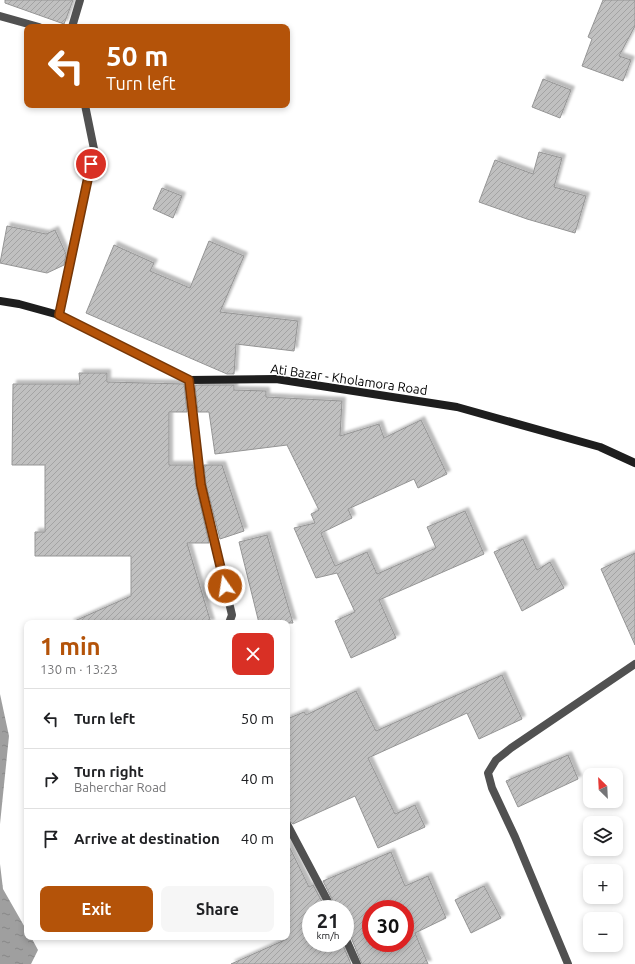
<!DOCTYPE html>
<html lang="en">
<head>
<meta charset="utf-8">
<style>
	:root { --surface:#fff; --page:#f6f6f6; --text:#202124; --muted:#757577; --line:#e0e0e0; --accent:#b45309 }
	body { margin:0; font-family:Ubuntu,sans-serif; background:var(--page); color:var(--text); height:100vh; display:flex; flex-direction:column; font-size:15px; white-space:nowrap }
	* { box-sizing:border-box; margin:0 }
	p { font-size:13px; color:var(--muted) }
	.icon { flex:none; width:22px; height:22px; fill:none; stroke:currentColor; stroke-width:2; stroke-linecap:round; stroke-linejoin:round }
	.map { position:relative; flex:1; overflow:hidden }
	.details { position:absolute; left:24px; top:620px; width:266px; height:320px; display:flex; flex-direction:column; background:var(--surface); border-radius:8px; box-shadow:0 2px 6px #0003 }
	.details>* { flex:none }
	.hud { position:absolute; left:24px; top:24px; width:266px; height:84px; border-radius:8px; box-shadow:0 2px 6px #0003; background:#b45309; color:#fff; overflow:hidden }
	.needle { width:26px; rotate:336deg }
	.fabs { position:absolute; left:583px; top:768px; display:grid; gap:8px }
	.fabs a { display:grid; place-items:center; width:40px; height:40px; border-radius:8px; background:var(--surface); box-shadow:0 2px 6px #0003; font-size:20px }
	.speed { position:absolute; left:302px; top:900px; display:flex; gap:8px; font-size:20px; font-weight:700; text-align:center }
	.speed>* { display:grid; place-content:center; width:52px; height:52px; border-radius:50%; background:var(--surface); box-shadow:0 2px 6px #0003; line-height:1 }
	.speed small { font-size:10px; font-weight:400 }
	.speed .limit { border:6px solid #d22; background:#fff; color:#111 }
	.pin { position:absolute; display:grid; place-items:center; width:34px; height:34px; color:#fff; margin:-17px; border:2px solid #fff; border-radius:50%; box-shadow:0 1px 4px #0007 }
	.me { position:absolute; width:44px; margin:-22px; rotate:347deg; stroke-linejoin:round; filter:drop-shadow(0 0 3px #0008) }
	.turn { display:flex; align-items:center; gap:14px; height:84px; padding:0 16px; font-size:18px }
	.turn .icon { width:52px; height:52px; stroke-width:2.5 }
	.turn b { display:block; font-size:28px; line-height:34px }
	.round { display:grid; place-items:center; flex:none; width:42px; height:42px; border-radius:8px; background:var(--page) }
	.summary { display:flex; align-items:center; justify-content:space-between; height:68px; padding:0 16px }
	h1 { font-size:24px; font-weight:700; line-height:30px; color:var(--accent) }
	.button { display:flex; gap:8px; margin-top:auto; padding:8px 16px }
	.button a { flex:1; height:46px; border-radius:8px; background:var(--accent); color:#fff; font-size:16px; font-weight:700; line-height:46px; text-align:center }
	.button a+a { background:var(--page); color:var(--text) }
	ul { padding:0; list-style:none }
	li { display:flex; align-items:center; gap:12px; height:60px; padding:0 16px; border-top:1px solid var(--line) }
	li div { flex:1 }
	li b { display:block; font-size:15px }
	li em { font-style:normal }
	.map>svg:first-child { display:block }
</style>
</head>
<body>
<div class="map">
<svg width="635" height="964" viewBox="0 0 635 964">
	<defs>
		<pattern id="water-ripples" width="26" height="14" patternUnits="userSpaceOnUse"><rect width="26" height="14" fill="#9f9f9f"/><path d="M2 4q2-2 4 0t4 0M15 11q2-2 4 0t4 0" fill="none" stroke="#878787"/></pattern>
		<pattern id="building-hatch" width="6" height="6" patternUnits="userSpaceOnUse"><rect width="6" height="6" fill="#c0c0c0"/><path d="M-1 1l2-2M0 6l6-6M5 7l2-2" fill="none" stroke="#a3a3a3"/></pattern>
		<filter id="shadow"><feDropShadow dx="3.5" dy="-3.5" stdDeviation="1" flood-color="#0004"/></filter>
	</defs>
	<rect width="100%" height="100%" fill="#fff"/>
	<g fill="url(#water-ripples)">
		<polygon points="0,694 9,736 0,824"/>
		<polygon points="0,864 3,889 27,931 27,937 31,937 38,950 31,964 0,964"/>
	</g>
	<g fill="url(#building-hatch)" stroke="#959595" fill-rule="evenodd" filter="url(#shadow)">
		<polygon points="5,0 73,0 64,24 5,3"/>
		<polygon points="603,0 635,0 635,26 619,56 631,60 623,81 582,66 592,39 588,37"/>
		<polygon points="543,79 571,90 560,118 532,107"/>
		<polygon points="539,152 562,158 554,187 586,196 575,233 527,219 479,202 495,160 533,174"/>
		<polygon points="162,188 182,196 173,218 153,209"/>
		<polygon points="7,226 46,234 55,230 66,254 64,265 47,273 0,263"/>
		<polygon points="209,241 244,256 220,312 298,321 294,351 236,344 234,374 227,374 86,313 114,245 154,263 150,271 190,288"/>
		<polygon points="79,373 107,373 107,382 184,384 187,412 169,412 169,465 193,465 196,486 209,543 187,543 211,623 70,623 131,596 131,556 35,556 35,532 45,532 45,465 12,465 13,384 80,384"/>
		<polygon points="195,385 234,385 234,390 266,391 266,397 342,401 340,436 379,424 384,438 421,420 447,474 418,488 414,479 348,509 352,518 321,533 335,566 367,552 377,574 436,548 427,527 465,511 484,554 379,600 396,638 351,658 335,621 355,612 337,573 316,578 294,528 315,523 311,514 319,510 287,445 215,454 209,412 198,412"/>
		<polygon points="204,465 222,465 244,531 220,539 206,484"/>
		<polygon points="267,535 293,623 259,623 239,542"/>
		<polygon points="523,539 537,570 550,562 564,588 522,611 494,552"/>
		<polygon points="635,553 635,645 601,569"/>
		<polygon points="502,675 522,719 479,739 467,713 368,758 395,814 415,805 425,827 378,848 355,796 293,824 287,819 287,719 304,712 306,715 356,691 376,731"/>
		<polygon points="568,755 578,779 518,807 506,781"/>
		<polygon points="287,842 309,887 313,885 326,909 311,909 311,943 342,943 351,964 231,964 287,939"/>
		<path d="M391,852L405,886L428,876L446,918L415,933L428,964H362L350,935L345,932V909H337L323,881ZM371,909H405V943H371Z"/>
		<polygon points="484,886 501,918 471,933 455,900"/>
	</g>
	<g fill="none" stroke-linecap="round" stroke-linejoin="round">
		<g stroke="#515151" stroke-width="8">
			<polyline points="0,16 39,27"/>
			<polyline points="72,27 80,0"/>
			<polyline points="59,315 94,149 85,105"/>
			<polyline points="189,380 201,485 232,615 229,623"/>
			<polyline points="287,824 332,909"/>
			<polyline points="345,937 357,964"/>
			<polyline points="568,964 515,837 492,788 488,773 496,760 511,748 635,664"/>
		</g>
		<polyline stroke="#1e1e1e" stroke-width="8" points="0,301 19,304 59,315 189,380 276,379 457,407 600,447 635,463"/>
	</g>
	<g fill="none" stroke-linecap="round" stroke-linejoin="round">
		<defs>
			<polyline id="route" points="91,164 59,315 189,380 201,485 225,586"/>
		</defs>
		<use href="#route" stroke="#753606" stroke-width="10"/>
		<use href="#route" stroke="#b45309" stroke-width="7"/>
	</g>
	<g text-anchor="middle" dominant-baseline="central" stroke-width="3" stroke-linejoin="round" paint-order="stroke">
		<g font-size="13" fill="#000" stroke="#fff">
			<text transform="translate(349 379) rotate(8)">Ati Bazar - Kholamora Road</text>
		</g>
	</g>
</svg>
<div class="fabs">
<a><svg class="needle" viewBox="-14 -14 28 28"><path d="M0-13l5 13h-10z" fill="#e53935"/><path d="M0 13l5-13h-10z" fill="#757577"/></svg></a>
<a><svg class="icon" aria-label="layers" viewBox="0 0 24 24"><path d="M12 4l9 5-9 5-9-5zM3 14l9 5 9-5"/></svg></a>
<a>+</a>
<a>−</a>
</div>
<div class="speed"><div>21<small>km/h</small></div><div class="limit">30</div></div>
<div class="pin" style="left:91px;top:164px;background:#d93025"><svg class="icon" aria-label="arrive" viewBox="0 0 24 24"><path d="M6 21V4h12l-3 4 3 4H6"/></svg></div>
<svg class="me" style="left:225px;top:586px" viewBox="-20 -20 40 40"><circle r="17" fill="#b45309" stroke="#fff" stroke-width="3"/><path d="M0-11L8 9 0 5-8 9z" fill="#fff"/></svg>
<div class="hud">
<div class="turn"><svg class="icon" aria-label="left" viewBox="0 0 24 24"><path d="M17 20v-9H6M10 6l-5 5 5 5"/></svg><div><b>50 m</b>Turn left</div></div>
</div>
<section class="details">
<div class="summary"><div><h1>1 min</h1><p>130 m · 13:23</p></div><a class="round" style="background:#d93025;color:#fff"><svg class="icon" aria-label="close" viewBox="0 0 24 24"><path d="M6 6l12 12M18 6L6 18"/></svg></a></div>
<ul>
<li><svg class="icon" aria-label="left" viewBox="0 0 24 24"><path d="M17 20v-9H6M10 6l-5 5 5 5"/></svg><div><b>Turn left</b></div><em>50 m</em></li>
<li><svg class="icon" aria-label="right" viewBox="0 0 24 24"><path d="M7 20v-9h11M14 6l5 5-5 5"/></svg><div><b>Turn right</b><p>Baherchar Road</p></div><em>40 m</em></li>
<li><svg class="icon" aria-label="arrive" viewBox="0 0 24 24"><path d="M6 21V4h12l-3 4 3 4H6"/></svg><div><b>Arrive at destination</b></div><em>40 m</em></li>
</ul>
<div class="button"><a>Exit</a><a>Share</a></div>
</section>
</div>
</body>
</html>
